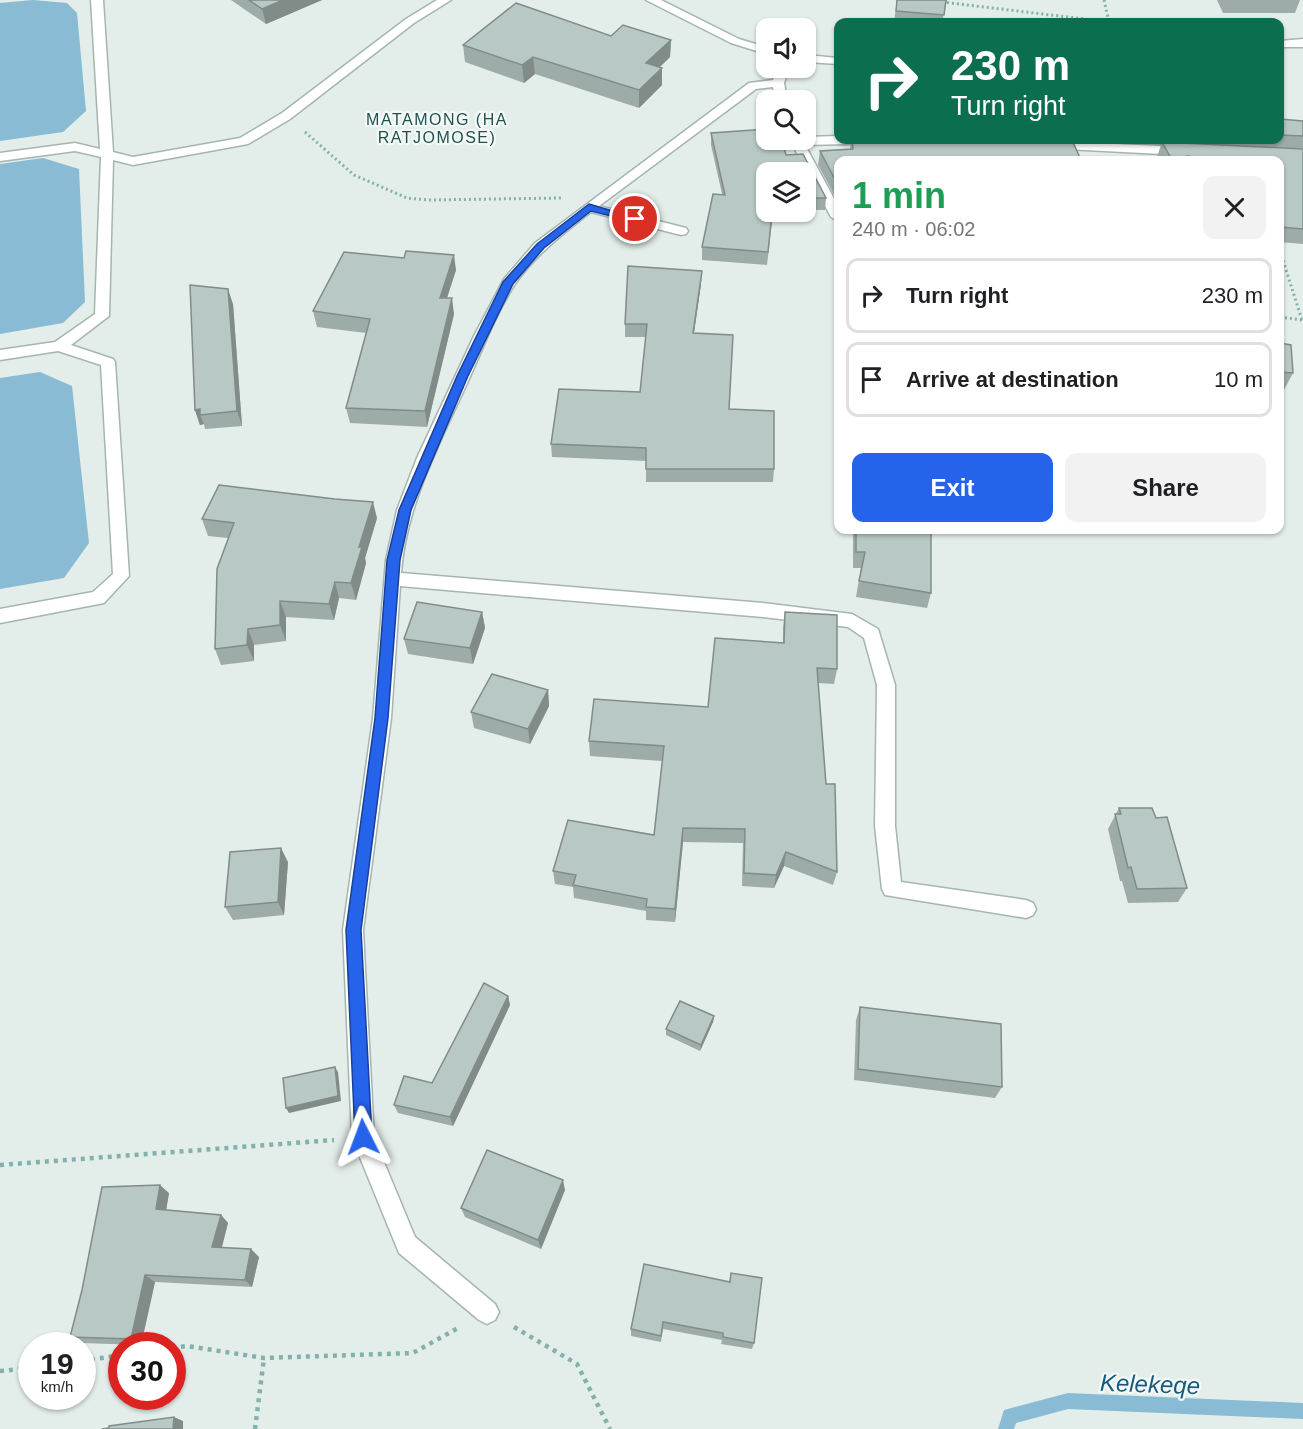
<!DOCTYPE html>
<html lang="en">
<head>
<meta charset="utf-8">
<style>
	:root { --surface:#fff; --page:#f2f2f2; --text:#202124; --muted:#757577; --line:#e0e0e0; --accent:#2563eb }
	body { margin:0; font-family:Helvetica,sans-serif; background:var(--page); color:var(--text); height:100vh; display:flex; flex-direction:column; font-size:22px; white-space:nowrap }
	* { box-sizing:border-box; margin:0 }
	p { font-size:20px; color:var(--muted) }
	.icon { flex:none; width:33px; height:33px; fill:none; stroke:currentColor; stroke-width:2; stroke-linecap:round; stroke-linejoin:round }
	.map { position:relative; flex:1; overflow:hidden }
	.side { position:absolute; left:834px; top:156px; width:450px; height:378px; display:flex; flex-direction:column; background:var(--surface); border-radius:12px; box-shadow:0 2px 4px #0004 }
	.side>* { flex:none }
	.guide { position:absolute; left:834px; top:18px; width:450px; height:126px; border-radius:12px; box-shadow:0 2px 4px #0004; background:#0b6e4f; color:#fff; overflow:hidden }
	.controls { position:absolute; left:756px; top:18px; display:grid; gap:12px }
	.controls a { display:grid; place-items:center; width:60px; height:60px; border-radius:12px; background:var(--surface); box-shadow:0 2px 4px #0004; font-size:30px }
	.speed { position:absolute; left:18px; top:1332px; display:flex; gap:12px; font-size:30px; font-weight:700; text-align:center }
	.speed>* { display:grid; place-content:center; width:78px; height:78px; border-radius:50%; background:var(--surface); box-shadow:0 2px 4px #0004; line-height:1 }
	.speed small { font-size:15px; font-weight:400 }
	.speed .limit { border:9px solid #d22; background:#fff; color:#111 }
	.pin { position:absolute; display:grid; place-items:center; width:51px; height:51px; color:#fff; margin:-26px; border:3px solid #fff; border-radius:50%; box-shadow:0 2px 6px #0007 }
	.me { position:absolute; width:66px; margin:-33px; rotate:357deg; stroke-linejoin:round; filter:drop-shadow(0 0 4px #0008) }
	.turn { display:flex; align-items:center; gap:21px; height:126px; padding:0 18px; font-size:27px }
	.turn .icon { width:78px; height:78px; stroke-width:2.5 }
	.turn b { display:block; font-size:42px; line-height:51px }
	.round { display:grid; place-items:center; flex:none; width:63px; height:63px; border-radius:12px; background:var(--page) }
	.overview { display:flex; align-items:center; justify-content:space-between; height:102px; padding:0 18px }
	h1 { font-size:36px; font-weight:700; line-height:45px; color:#1e9e55 }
	.button { display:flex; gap:12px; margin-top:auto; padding:12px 18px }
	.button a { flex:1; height:69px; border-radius:12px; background:var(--accent); color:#fff; font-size:24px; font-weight:700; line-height:69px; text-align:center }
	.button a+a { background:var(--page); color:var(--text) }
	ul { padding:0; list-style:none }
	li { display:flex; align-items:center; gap:18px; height:75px; margin:0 12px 9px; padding:0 6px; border:3px solid var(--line); border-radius:12px }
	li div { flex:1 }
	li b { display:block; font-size:22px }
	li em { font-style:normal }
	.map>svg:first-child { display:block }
</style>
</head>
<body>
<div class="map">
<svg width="1303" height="1429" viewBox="0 0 1303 1429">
	<rect width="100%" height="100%" fill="#e3edea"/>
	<g fill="#89bbd4">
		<polygon points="33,0 67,3 77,13 86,111 63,132 0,141 0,3"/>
		<polygon points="43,158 79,169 85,302 63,323 0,334 0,164"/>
		<polygon points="40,372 72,386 89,543 64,578 0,589 0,378"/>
	</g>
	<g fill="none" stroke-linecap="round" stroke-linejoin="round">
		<polygon fill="#89bbd4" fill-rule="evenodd" points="1068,1393 1303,1403 1303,1419 1068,1409 1016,1423 1014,1429 998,1429 1004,1410"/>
		<defs>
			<g id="minor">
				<polygon points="91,0 103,0 113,152 133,157 240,138 282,113 406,19 437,0 451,0 414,23 290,119 248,144 133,165 113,160 109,316 71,345 113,359 115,362 129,576 104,603 0,623 0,609 93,592 113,574 101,365 58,351 0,360 0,350 55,342 95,314 101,157 75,151 0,161 0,153 75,143 100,149"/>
				<polygon points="646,0 661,0 739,39 766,47 766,54 731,43"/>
				<polygon points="1303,39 1303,47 1280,47 1280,41"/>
				<polygon points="806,55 838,58 838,64 806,62"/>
				<path d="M777,68H789L784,83L787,100H775L773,87L756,89L599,206L686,228L688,231L686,234L681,235L591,212C564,233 535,255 515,284C496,313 483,348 469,379C441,441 406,504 401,573L763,603L852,614L878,629L895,685V826L901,882L1026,900L1033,903L1036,909L1033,915L1026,918L885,895L882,889L875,826L877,685L864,638L848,627L763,617L400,586L391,718L363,930L374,1138L415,1237L495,1304L499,1312L495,1320L487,1324L479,1320L399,1253L352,1138L343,930L373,718L386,560L397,510L417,458L474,336L504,279L535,243L749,83L773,80Z"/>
				<polygon points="838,136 838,140 855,140 849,144 805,145 838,206 838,221 831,217 790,140 806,140 806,137"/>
				<polygon points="1050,141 1181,147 1187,151 1181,155 1046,148 1044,145 1046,142"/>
			</g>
		</defs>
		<use href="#minor" stroke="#a5b5b2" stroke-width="3"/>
		<g stroke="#82b2ab" stroke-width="3" stroke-dasharray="2 3" stroke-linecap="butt">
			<polyline points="1104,0 1109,22"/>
			<polyline points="942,2 1110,22"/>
			<polyline points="305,132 354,175 407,198 428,200 561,198"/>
			<polyline points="1280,251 1302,320"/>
			<polyline points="1280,317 1302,320"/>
		</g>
		<g stroke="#82b2ab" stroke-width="4.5" stroke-dasharray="4 5" stroke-linecap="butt">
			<polyline points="0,1165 334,1140"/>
			<polyline points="514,1327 577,1364 610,1429"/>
			<polyline points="172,1348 187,1346 264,1358 413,1353 458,1328"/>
			<polyline points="82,1361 122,1355"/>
			<polyline points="0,1371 32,1368"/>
			<polyline points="255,1429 264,1358"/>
		</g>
		<use href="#minor" fill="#fff" fill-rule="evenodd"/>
	</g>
	<g fill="#9eaca9" fill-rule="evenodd">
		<polygon points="231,0 322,0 266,24"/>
		<polygon points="897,0 947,0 942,22 894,22"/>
		<polygon points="1217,0 1300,0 1295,13 1223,13"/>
		<polygon points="611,36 671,40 670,57 660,67 662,68 662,85 639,108 535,74 524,83 465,62 463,45"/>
		<polygon points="1280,119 1303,121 1303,244 1280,242 1280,160 1159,160 1157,157 1161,145 1150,144 1147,140 1280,140"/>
		<path d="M766,129V140H782L786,155L803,154L826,198L825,210H812L811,219L772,222L767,265L702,260V247L713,194H722L711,145V133ZM766,172H806V212H766Z"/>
		<polygon points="851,140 1072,140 838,160 838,202 818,165 820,151 850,149"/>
		<polygon points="404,258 456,270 447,298 454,314 427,427 350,423 346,408 366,333 317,327 313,311"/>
		<polygon points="701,284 694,333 729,409 774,469 773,482 646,482 646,461 552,457 551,444 640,392 646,337 625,337 625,324"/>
		<polygon points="233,304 242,426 205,429 204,424 200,425 195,410"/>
		<polygon points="1280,343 1293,373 1284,390 1280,390"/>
		<polygon points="377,518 365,558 366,563 356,600 339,598 334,620 286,617 286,641 254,645 254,661 221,665 215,649 228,538 208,536 202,519"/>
		<polygon points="853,530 931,530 931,593 927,608 856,597 861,568 853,568"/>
		<polygon points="482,612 485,628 473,664 408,654 404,639"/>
		<polygon points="785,612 837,669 834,684 818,683 826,784 837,872 833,885 784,866 774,888 742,886 743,843 683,842 675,922 646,920 646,911 574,898 573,887 555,884 553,871 654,835 662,761 590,756 589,741 708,707 783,643 783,628"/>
		<polygon points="548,690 549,706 530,744 474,728 471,712"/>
		<polygon points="1119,808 1156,818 1187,888 1178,902 1128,903 1122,881 1120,881 1108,829"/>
		<polygon points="288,862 284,915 233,920 225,907"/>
		<polygon points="508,996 510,1005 453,1126 398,1113 394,1105 432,1083"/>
		<polygon points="860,1007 1002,1087 995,1098 854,1080 856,1020"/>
		<polygon points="714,1016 713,1022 700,1051 666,1035 666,1029"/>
		<polygon points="565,1190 541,1249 465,1217 461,1208"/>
		<polygon points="169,1193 166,1210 221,1215 228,1223 221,1248 259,1257 252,1287 155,1282 141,1345 81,1343 70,1337"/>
		<polygon points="731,1273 754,1343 752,1349 721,1344 722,1340 663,1329 661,1342 631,1336 631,1329 729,1282"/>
	</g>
	<g fill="#818c89">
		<polygon points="283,0 322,0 266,24 262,9"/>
		<polygon points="671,40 670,57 646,80 646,63"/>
		<polygon points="533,57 535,74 524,83 522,65"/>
		<polygon points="662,68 662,85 639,108 639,90"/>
		<polygon points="454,255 456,270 442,313 440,298"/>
		<polygon points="702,271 701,284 692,346 693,333"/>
		<polygon points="228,289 233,304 242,426 237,411"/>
		<polygon points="452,298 454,314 427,427 425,411"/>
		<polygon points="200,409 200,415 204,424 200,425 195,410"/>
		<polygon points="373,502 377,518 365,558 366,563 356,600 351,583 359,547"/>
		<polygon points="335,582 339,598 334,620 329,604"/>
		<polygon points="280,601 286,617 286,641 280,625"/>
		<polygon points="482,612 485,628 473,664 470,648"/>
		<polygon points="248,629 254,645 254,661 247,645"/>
		<polygon points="548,690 549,706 530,744 528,729"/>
		<polygon points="683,828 683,842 675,922 675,909"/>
		<polygon points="281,848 288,862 284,915 278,902"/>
		<polygon points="786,852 784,866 774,888 776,875"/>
		<polygon points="508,996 510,1005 453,1126 450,1117"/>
		<polygon points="714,1016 713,1022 700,1051 701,1045"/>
		<polygon points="335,1067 338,1072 341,1101 289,1113 286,1108"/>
		<polygon points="563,1180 565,1190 541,1249 538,1240"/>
		<polygon points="160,1185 169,1193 165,1217 156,1209"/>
		<polygon points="221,1215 228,1223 220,1255 212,1247"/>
		<polygon points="251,1249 259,1257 252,1287 245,1280"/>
		<polygon points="145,1275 155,1282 141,1345 131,1339"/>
		<polygon points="174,1417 183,1421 183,1429 173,1429"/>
	</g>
	<g fill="#b8c8c4" stroke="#818c89" stroke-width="1.5">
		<polygon points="249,0 283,0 262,9"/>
		<polygon points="897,0 946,0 944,15 896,11"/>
		<polygon points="516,3 611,36 623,25 671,40 646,63 662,68 639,90 533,57 522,65 463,45"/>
		<polygon points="1280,119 1303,121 1303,136 1280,135"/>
		<polygon points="766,129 766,140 782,140 786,155 803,154 826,198 809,198 812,206 806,207 806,172 766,172 766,212 772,212 768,252 702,247 713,194 725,195 711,133"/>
		<polygon points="852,140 1072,140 1081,160 838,160 838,185 820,151 853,149"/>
		<polygon points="1162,142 1303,149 1303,229 1280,227 1280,160 1190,160 1189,156 1171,158"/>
		<polygon points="406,251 454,255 440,298 452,298 425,411 346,408 370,319 313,311 344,252 404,258"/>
		<polygon points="628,266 702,271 693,333 733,335 729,409 774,411 774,469 646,469 646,448 551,444 559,389 640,392 647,324 625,324"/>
		<polygon points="190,285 228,289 237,411 200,415 200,409 195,410"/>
		<polygon points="1280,343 1291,345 1293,373 1280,372"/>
		<polygon points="219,485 335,499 373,502 359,547 362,547 351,583 335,582 329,604 280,601 280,625 248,629 247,645 215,649 217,569 234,523 202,519"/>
		<polygon points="856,530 931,530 931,593 859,581 865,552 856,552"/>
		<polygon points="417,602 482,612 470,648 404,639"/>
		<polygon points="785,612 837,615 837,669 817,668 826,784 835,784 837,872 786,852 776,875 744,873 745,829 683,828 675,909 646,907 647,899 573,885 576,875 553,871 568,820 654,835 664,746 589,741 594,699 708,707 715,638 784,643"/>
		<polygon points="492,674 548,690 528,729 471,712"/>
		<polygon points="1119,808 1152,808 1156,818 1167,817 1187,888 1137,889 1131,867 1128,868 1115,814 1121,814"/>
		<polygon points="281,848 278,902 225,907 230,852"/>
		<polygon points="484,983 508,996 450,1117 394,1105 404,1076 432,1083"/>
		<polygon points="680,1001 714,1016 701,1045 666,1029"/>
		<polygon points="860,1007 1001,1024 1002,1087 858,1069"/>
		<polygon points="335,1067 338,1096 286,1108 283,1078"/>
		<polygon points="487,1150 563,1180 538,1240 461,1208"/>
		<polygon points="160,1185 156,1209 221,1215 212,1247 251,1249 245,1280 145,1275 131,1339 70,1337 82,1290 102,1187"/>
		<polygon points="644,1264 730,1282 731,1273 762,1278 754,1343 723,1337 723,1333 663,1322 661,1336 631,1329"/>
		<polygon points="174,1417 173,1429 102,1429 109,1428 109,1426"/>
	</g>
	<polygon fill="#2563eb" stroke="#184099" stroke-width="1.5" points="589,204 640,219 635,222 591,211 544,248 513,284 468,376 411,510 400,560 388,718 361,930 372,1137 369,1143 363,1146 357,1143 355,1137 346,930 375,718 387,560 399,510 457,376 503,282 537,244"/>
	<g text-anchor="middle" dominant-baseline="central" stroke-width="4.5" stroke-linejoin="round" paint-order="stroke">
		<g font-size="16" letter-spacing="1.5" fill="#1d524e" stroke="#f4f9f8">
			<text x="437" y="119">MATAMONG (HA<tspan x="437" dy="18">RATJOMOSE)</tspan></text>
		</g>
		<g font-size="24" font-style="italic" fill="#195b7e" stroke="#f4f9f8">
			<text transform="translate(1150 1384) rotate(2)">Kelekeqe</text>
		</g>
	</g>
</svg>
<div class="controls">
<a><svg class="icon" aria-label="sound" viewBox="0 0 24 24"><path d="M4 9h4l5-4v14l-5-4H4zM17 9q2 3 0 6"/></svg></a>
<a><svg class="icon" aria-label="search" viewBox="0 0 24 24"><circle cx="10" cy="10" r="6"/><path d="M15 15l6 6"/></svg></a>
<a><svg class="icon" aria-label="layers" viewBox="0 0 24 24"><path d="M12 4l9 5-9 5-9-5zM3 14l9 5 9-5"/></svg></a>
</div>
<div class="speed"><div>19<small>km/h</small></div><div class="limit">30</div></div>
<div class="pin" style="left:635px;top:219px;background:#d93025"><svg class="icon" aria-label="arrive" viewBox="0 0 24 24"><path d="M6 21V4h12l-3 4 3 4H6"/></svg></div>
<svg class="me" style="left:363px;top:1137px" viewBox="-20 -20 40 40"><path d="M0-17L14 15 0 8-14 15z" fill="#2563eb" stroke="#fff" stroke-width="4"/></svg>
<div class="guide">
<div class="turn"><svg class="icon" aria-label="right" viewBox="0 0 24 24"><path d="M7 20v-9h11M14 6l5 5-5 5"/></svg><div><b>230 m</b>Turn right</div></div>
</div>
<section class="side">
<div class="overview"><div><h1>1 min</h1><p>240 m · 06:02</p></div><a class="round"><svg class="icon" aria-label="close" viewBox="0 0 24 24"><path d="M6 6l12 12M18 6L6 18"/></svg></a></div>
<ul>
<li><svg class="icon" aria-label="right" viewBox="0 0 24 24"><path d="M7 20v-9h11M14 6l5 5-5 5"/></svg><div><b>Turn right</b></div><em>230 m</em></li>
<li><svg class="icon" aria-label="arrive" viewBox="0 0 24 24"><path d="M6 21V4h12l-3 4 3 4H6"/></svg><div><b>Arrive at destination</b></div><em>10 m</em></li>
</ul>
<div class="button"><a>Exit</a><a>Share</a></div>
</section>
</div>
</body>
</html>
